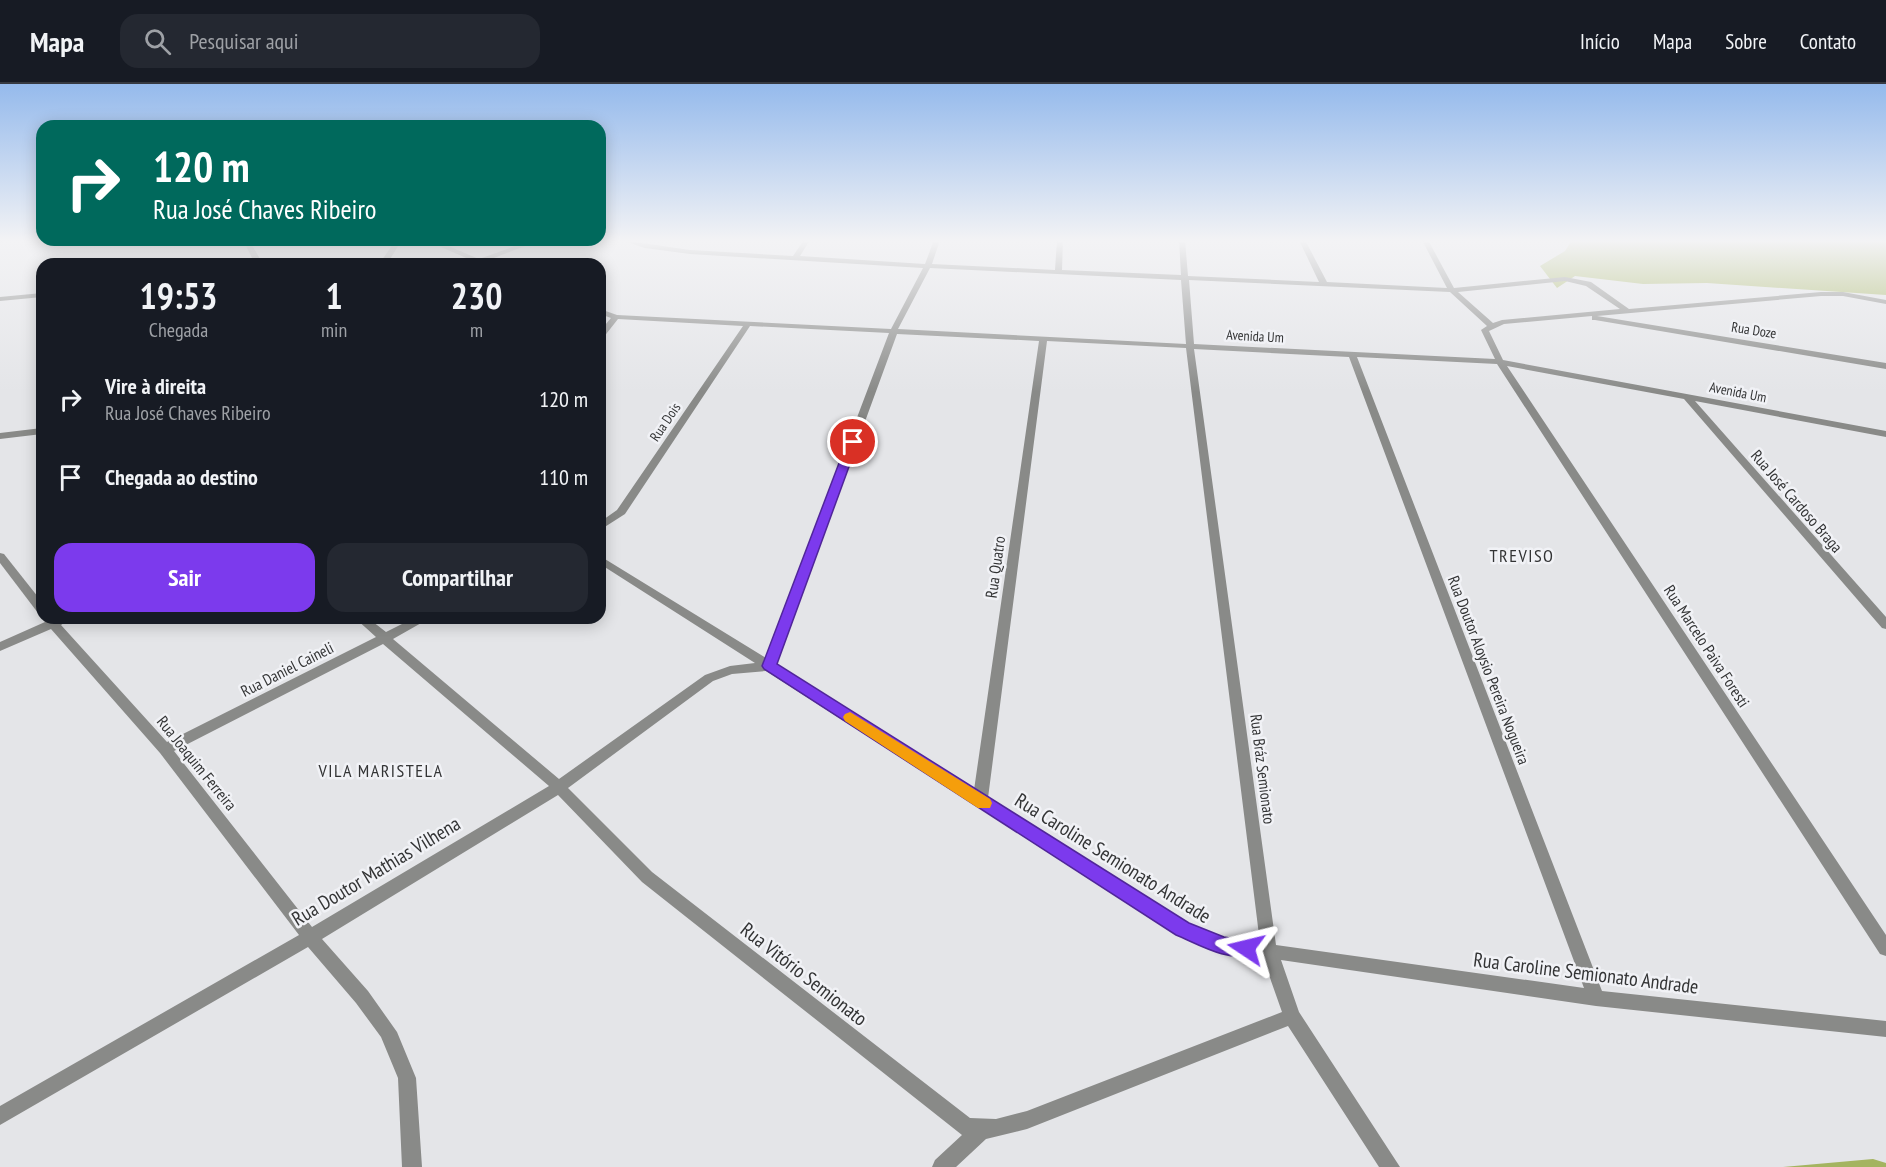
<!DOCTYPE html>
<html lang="pt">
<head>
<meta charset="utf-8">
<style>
	:root { --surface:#171b24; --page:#242831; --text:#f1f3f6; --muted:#9ea1a6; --line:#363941; --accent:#7c3aed }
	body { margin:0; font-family:"PT Sans Narrow",sans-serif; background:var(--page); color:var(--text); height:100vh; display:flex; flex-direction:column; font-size:22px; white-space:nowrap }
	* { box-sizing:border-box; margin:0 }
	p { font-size:20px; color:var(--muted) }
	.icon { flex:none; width:33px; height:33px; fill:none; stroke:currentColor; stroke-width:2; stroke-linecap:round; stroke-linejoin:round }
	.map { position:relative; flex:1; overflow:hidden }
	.panel { position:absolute; left:36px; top:174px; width:570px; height:366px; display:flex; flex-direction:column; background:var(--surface); border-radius:18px; box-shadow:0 3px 15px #0003 }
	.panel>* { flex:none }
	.top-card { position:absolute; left:36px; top:36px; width:570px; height:126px; border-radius:18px; box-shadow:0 3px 15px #0003; background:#00695c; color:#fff; overflow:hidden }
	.pin { position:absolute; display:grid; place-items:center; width:51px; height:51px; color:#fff; margin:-26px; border:3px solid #fff; border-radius:50%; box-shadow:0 2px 6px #0007 }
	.me { position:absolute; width:66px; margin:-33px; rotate:280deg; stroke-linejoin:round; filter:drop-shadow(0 0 4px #0008) }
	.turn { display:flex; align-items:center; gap:21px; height:126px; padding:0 18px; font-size:27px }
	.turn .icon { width:78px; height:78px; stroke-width:2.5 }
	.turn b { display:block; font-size:42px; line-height:51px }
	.eta { display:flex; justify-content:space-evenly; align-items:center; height:102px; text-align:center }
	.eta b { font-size:36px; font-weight:600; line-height:42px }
	.button { display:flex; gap:12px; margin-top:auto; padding:12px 18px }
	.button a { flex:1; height:69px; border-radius:18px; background:var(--accent); color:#fff; font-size:24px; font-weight:600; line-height:69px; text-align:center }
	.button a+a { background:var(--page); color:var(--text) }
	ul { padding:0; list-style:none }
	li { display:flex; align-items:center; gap:18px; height:78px; padding:0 18px }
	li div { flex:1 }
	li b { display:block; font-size:22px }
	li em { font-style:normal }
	header { display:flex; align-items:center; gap:36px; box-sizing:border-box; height:84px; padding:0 30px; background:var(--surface); border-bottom:2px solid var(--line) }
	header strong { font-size:28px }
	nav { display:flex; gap:33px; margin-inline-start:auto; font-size:21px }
	.search { width:420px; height:54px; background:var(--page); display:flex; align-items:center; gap:15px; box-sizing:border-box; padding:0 21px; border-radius:18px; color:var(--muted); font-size:22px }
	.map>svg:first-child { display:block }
</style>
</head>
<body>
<header>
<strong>Mapa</strong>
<div class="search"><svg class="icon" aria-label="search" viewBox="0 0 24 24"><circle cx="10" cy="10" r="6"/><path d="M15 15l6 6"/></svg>Pesquisar aqui</div>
<nav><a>Início</a><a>Mapa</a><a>Sobre</a><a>Contato</a></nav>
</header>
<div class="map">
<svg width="1886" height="1083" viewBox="0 0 1886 1083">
	<rect width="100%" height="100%" fill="#e4e5e8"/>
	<g fill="#a4b460">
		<polygon points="1572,156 1886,156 1886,211 1707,199 1643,200 1575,192 1557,204 1540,182 1565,167"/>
		<polygon points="1873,1075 1886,1079 1886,1083 1783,1083"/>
	</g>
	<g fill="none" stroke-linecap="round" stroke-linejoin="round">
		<g fill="#898a88" fill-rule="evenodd">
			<polygon points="0,156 9,156 0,159"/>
			<polygon points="243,156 249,156 263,180 255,180"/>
			<polygon points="396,156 402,156 387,180 379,180"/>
			<polygon points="425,156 434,156 479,175 532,156 541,156 486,177 490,180 480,180"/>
			<path d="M621,156L690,166L793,172L804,156H810L800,172L925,180L934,156H940L932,180L1055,186L1057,156H1063L1062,186L1181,191L1179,156H1185L1188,192L1319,198L1299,156H1305L1327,198L1447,204L1422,156H1428L1454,204L1565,193L1591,198L1629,225L1821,208H1843L1886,216V220L1843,212H1821L1597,232L1886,279V285L1595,236H1592V232L1504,240L1489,247L1503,276L1886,347V353L1695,317L1886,533V545L1882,544L1684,315L1507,282L1886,851V872L1880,870L1497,280L1357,273L1602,907L1886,937V953L1596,922L1281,876L1299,928L1400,1083H1379L1288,942L1027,1045L986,1055L956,1083H932L935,1076L962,1051L642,798L558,711L322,855L368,907L397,948L416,994L422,1083H402L398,994L381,953L356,919L308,863L0,1041V1022L299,851L160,669L51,545L0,567V558L45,538L42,534H71L61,541L167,658L376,553L355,534H368L386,548L414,534H430L393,555L559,695L705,591L730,582L755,579L600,480V472L766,574L889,249L750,242L625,430L600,446V438L617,426L743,242L618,235L603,254H600V247L611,234L600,230V225L617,231L891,245L923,184L690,170L645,164ZM930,184L1181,196L1186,260L898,245ZM1189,196L1450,208L1487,242L1481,246L1495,275L1194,260ZM1565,197L1586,202L1620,225L1502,236L1493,239L1458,208ZM897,250L1039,257L974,706L776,581ZM1047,257L1186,264L1260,859L1224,854L1188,840L988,714ZM1194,265L1349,273L1584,904L1276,861ZM383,560L549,702L312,843L174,667ZM766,587L1176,850L1223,868L1263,874L1282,928L1027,1027L996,1035L970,1034L652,788L568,704L713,597L732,590Z"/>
			<polygon points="42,209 42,213 0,217 0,213"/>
			<polygon points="42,344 42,350 0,355 0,349"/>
			<polygon points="0,469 4,470 42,518 42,530 38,529 0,479"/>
		</g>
	</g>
	<linearGradient id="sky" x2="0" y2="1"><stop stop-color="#95baec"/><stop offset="0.51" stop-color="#f3f3f5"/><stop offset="1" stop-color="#f3f3f5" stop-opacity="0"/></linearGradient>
	<rect width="1886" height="308" fill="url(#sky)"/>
	<path fill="#7c3aed" stroke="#51269a" stroke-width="1.5" d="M853,355L858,358L777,580L1189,839L1224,853L1253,858L1255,864L1253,870C1229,879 1198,860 1176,851L764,585L762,582L847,358Z"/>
	<polygon fill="#f59e0b" points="850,628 990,715 992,719 990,724 978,724 845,637 843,633 845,630"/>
	<g text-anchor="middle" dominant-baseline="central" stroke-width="5" stroke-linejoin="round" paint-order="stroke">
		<g font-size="14" fill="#333435" stroke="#f1f2f6">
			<text transform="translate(1754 246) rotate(9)">Rua Doze</text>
			<text transform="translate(1255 252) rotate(3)">Avenida Um</text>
			<text transform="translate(1738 308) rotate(11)">Avenida Um</text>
			<text transform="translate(665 338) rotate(-56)">Rua Dois</text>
		</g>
		<g font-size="16" fill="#333435" stroke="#f1f2f6">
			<text transform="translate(1797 417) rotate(49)">Rua José Cardoso Braga</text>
			<text transform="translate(995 483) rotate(-82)">Rua Quatro</text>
			<text transform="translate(1707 562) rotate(57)">Rua Marcelo Paiva Foresti</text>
			<text transform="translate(287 585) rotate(-27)">Rua Daniel Caineli</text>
			<text transform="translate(1489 586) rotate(69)">Rua Doutor Aloysio Pereira Nogueira</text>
			<text transform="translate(197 679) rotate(51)">Rua Joaquim Ferreira</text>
			<text transform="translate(1263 685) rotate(83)">Rua Bráz Semionato</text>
		</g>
		<g font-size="18" letter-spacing="1.5" fill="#333435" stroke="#f1f2f6">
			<text x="1522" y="471">TREVISO</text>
			<text x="381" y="686">VILA MARISTELA</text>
		</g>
		<g font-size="20" fill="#333435" stroke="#f1f2f6">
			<text transform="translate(1113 774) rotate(32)">Rua Caroline Semionato Andrade</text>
			<text transform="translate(376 787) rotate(-31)">Rua Doutor Mathias Vilhena</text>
			<text transform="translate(1586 889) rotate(7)">Rua Caroline Semionato Andrade</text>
			<text transform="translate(804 890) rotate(38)">Rua Vitório Semionato</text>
		</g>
	</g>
</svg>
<div class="pin" style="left:853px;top:358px;background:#d93025"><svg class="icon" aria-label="arrive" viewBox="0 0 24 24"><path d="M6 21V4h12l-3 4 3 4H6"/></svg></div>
<svg class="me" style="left:1246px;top:864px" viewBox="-20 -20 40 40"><path d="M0-17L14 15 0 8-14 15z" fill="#7c3aed" stroke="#fff" stroke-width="4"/></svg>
<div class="top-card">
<div class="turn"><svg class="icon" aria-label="right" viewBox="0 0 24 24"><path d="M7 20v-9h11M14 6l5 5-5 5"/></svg><div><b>120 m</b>Rua José Chaves Ribeiro</div></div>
</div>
<section class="panel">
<div class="eta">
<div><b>19:53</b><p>Chegada</p></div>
<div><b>1</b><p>min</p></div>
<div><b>230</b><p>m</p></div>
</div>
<ul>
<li><svg class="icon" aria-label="right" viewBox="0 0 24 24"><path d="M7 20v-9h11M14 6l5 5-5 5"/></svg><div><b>Vire à direita</b><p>Rua José Chaves Ribeiro</p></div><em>120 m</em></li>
<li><svg class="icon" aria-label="arrive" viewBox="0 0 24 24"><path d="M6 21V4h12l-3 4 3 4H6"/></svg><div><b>Chegada ao destino</b></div><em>110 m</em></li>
</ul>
<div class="button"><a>Sair</a><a>Compartilhar</a></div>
</section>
</div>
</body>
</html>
